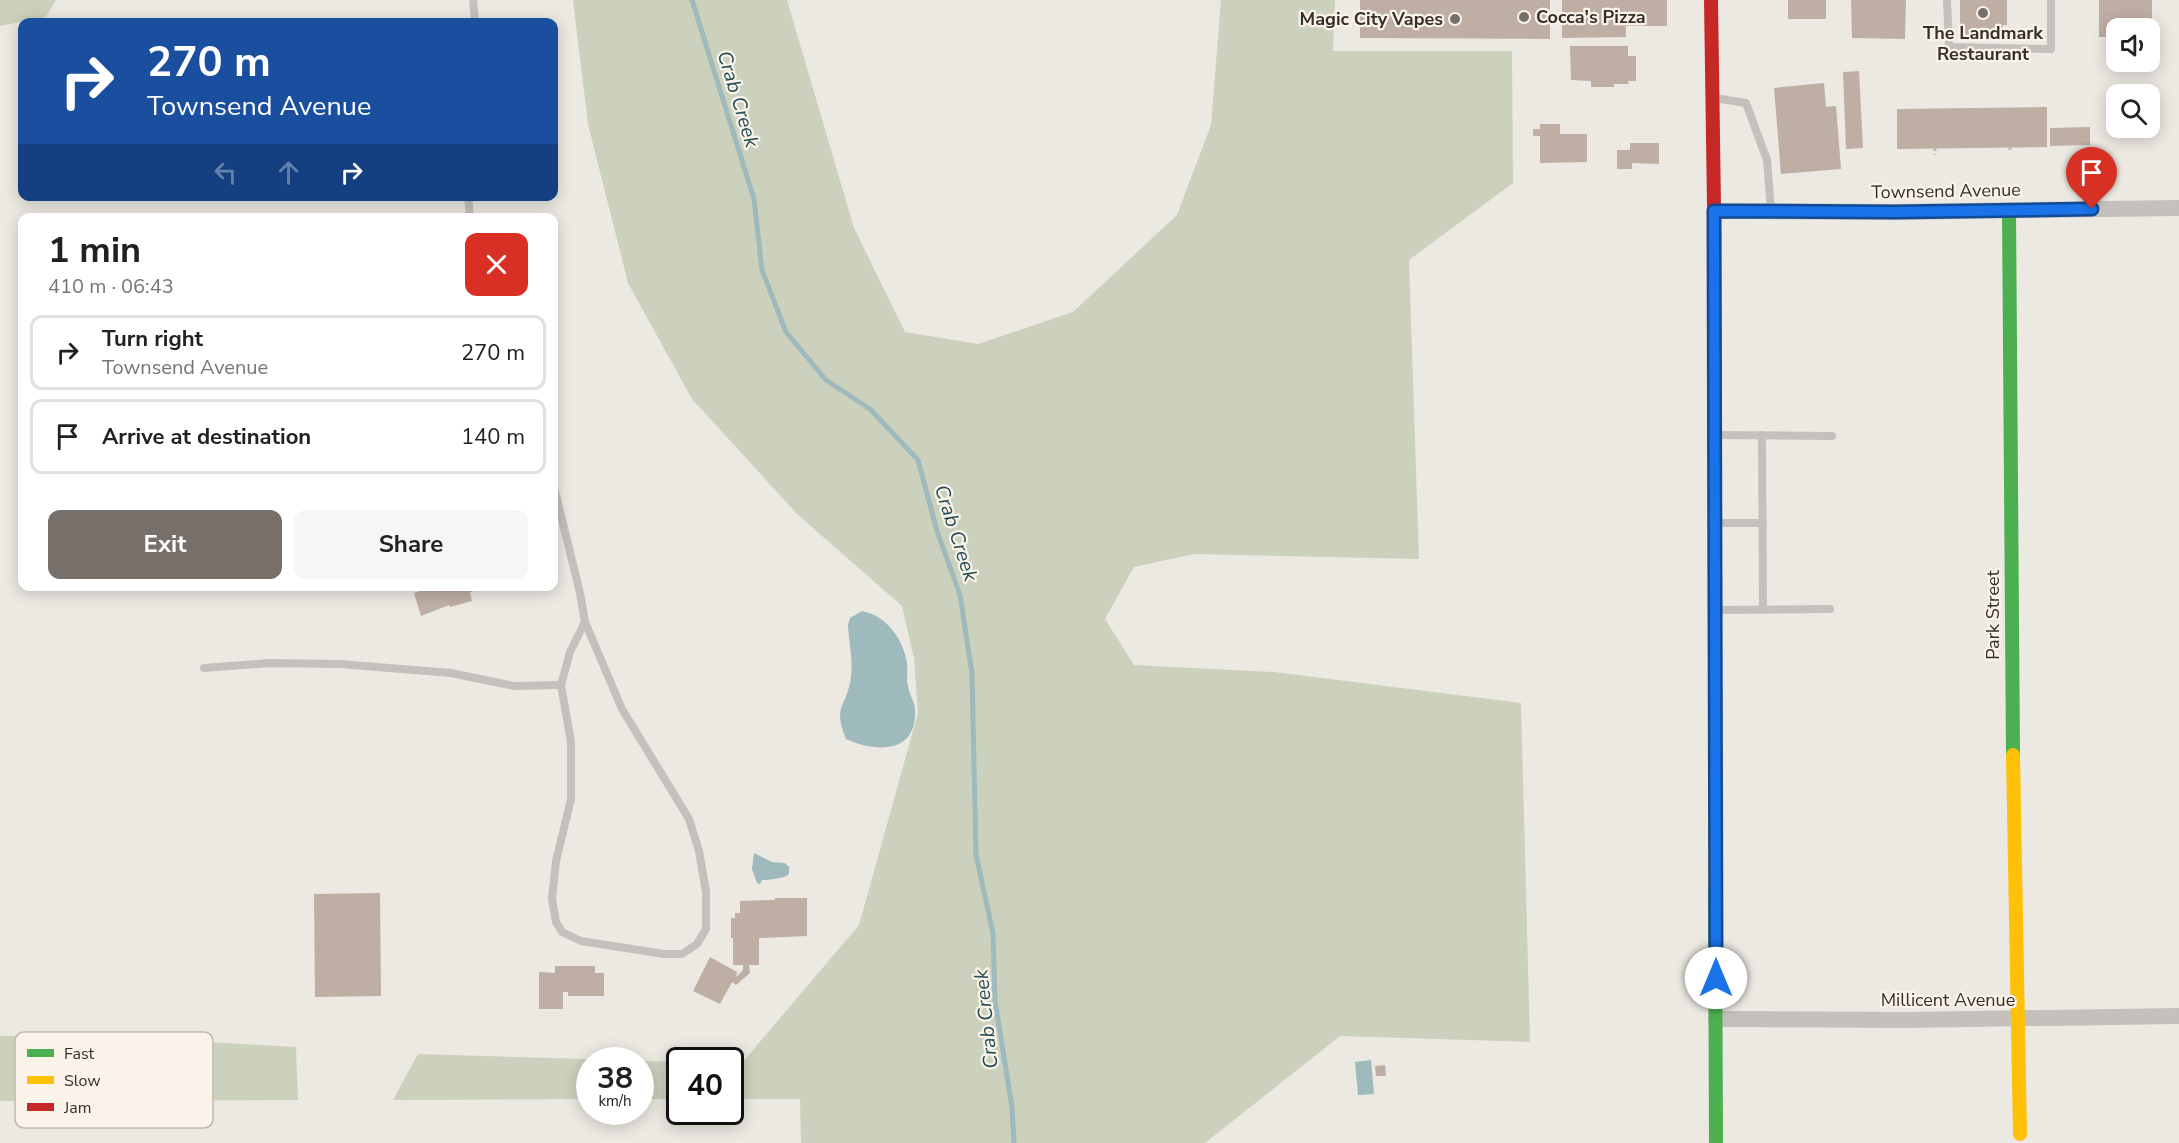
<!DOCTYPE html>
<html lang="en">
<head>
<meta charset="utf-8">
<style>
	:root { --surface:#fff; --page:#f6f6f6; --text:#202124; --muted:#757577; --line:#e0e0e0; --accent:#766f6a }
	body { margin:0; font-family:"Nunito Sans",sans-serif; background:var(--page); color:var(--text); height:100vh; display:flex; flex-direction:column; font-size:22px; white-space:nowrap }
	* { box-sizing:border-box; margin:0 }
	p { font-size:20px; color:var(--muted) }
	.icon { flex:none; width:33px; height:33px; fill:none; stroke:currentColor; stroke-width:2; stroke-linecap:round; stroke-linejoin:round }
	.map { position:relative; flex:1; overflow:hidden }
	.panel { position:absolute; left:18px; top:213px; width:540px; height:378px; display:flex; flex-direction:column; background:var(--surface); border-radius:12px; box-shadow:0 3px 15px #0003 }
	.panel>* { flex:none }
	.banner { position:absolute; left:18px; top:18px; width:540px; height:183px; border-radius:12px; box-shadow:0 3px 15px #0003; background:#1a4fa0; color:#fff; overflow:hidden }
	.controls { position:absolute; left:2106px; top:18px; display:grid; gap:12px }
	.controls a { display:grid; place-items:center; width:54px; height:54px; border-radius:12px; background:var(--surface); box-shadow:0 3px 15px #0003; font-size:30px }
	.speed { position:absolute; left:576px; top:1047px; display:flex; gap:12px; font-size:30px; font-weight:700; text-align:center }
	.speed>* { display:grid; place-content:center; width:78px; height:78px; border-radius:50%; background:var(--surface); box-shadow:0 3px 15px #0003; line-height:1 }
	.speed small { font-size:15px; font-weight:400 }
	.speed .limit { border:3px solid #111; border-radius:9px; background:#fff; color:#111 }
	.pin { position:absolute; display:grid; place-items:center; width:51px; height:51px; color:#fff; margin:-62px -26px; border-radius:50% 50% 50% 0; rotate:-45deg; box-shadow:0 0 6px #0007 }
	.pin .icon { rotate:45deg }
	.me { position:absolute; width:66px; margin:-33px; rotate:0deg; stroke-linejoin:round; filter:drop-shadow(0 0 4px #0008) }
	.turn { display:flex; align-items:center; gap:21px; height:126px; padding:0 30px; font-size:27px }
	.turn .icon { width:78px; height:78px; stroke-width:2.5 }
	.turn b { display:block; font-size:42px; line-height:51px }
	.lanes { display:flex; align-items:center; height:57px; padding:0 30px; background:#0003; justify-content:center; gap:30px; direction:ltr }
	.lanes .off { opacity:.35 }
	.round { display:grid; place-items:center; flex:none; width:63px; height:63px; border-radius:12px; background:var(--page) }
	.headline { display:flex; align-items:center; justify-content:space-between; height:102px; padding:0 30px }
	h1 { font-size:36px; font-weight:700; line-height:45px }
	.action { display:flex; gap:12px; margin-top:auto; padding:12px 30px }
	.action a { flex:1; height:69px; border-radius:12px; background:var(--accent); color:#fff; font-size:24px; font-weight:700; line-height:69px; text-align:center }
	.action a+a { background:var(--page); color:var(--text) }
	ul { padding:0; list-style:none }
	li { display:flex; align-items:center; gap:18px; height:75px; margin:0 12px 9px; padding:0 18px; border:3px solid var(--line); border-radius:12px }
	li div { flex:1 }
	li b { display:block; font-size:22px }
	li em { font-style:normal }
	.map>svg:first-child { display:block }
</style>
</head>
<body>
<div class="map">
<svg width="2179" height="1143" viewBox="0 0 2179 1143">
	<rect width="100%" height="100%" fill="#ece8e2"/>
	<g fill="#ccd1bd">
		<polygon points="0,0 56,0 46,17 0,26"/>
		<polygon points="573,0 787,0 854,228 905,332 978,344 1073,312 1177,215 1211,125 1221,0 1335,0 1333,51 1512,51 1513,183 1409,260 1419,559 1194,554 1134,567 1105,619 1134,665 1274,672 1521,703 1530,1042 1340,1036 1205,1143 801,1143 800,1099 731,1099 731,1064 741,1064 859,925 918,713 914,658 902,606 797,514 692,399 628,283 588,124"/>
		<polygon points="0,1036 133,1038 296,1047 298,1100 0,1101"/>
		<polygon points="418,1054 621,1060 590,1060 589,1099 393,1100"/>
		<polygon points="641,1061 679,1062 679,1099 641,1099"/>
	</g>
	<g fill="#9fbabc">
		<path d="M862,611C887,616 903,639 907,663C908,671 906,679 908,686C909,694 914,701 915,708C918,754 877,753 846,739C832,704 847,708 851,677C853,659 849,643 848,625L850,618Z"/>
		<path d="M754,853L772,862L785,863L789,867V874C785,878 769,880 762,880L760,884L757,883L752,869Z"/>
		<polygon points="1371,1060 1374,1094 1358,1095 1355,1062"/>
	</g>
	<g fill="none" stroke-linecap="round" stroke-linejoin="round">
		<polyline stroke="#9fbabc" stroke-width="5" points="692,0 754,199 762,270 786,332 826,380 870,409 918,460 937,531 960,595 972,673 976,855 993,933 995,1001 1012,1107 1014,1143"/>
	</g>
	<g fill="#bfaea4">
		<polygon points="1360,0 1550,0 1550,39 1360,38"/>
		<polygon points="1562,0 1667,0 1667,26 1626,26 1626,37 1562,38"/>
		<rect x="1788" y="0" width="38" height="19"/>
		<polygon points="1851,0 1906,0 1905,39 1852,38"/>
		<polygon points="1960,0 2007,0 2007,25 2003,25 2003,37 1960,37"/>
		<polygon points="2099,0 2152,0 2152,37 2150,37 2150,28 2116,28 2116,37 2099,37"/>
		<polygon points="1570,46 1628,46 1628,56 1636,56 1636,81 1628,81 1629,84 1614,84 1614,87 1591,87 1591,81 1571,80"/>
		<polygon points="1859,71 1863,148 1846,149 1843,72"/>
		<polygon points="1824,83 1826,107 1836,106 1841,169 1781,174 1774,88"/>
		<polygon points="2047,107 2047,147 1897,149 1897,109"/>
		<polygon points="1540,124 1560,124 1560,134 1587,134 1587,162 1540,163 1540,136 1533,136 1533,129 1540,129"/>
		<polygon points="2090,127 2090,145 2050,146 2050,128"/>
		<polygon points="1630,143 1659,143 1659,164 1632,163 1632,169 1617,169 1617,150 1630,150"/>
		<polygon points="435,586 480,586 481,589 470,592 472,601 450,607 449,605 421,616 414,593"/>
		<polygon points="380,893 381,996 315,997 314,894"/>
		<polygon points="775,898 807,898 807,936 759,938 759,965 749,965 750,973 736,985 732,982 720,1004 693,991 710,957 737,972 736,977 743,970 743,965 733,965 733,938 731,938 731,918 735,918 735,913 740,913 740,901 775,900"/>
		<polygon points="555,966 595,966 595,973 604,973 604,996 568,996 568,992 563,992 563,1009 539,1009 539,972 555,973"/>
		<polygon points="1385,1065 1386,1076 1376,1076 1375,1066"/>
	</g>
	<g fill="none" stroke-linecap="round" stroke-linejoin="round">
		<g stroke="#beb9b3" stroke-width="3" stroke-dasharray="3 3" stroke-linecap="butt">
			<polyline points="2010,147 2010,153"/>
			<polyline points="1935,148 1935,155"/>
		</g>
		<g stroke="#c5c0bb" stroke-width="8">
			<polyline points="473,0 475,22"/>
			<polyline points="1947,0 1949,47 2051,49 2051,0"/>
			<polyline points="1715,98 1746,103 1767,160 1771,211"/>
			<polyline points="468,196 470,218"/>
			<polyline points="1715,435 1832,436"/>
			<polyline points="1762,435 1763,609"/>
			<polyline points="554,487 580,593 585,622 622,709 689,819 699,851 706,892 706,929 697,944 682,954 664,954 581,941 562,932 556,922 552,899 556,861 571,799 571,742 561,685 570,652 585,622"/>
			<polyline points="1718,523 1763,523"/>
			<polyline points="1717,610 1830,609"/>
			<polyline points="204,668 270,663 340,664 451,673 514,686 561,685"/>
		</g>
		<g stroke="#c5c0bb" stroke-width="16">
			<polyline points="1714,211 1894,212 2179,208"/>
			<polyline points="1716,1019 1905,1020 2179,1016"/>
		</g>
		<g stroke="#4caf50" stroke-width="14">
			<polyline points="1714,206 1715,640"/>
			<polyline points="2009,210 2013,755"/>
			<polyline points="1715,886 1716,1143"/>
		</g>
		<g stroke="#ffc107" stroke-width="14">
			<polyline points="1715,640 1715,886"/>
			<polyline points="2013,755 2020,1134"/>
		</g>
		<polyline stroke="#c62828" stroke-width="14" points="1711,0 1714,206"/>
	</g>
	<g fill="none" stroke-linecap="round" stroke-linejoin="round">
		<defs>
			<polyline id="route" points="1716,978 1714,211 1894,212 2092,209"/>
		</defs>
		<use href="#route" stroke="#114b97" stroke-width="15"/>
		<use href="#route" stroke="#1a73e8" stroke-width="10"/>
	</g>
	<g fill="#766f6a" stroke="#f9f3e9" stroke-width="2">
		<circle cx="1983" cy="13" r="6"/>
		<circle cx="1524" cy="17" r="6"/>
		<circle cx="1455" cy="19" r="6"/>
	</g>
	<g text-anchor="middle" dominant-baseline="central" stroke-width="4.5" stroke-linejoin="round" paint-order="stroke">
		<g font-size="18" font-weight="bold" fill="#362e29" stroke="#f9f3e9" text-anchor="start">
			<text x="1536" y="17">Cocca's Pizza</text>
			<text x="1443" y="19" text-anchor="end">Magic City Vapes</text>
			<text x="1983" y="33" text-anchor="middle">The Landmark<tspan x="1983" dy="21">Restaurant</tspan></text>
		</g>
		<g font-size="18" fill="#362e29" stroke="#f9f3e9">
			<text transform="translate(1946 191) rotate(-1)">Townsend Avenue</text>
			<text transform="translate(1993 615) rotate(-90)">Park Street</text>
			<text x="1948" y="1000">Millicent Avenue</text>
		</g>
		<g font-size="20" font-style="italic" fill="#214d55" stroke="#f9f3e9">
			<text transform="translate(738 99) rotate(73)">Crab Creek</text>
			<text transform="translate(956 533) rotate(72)">Crab Creek</text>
			<text transform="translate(986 1019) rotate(-96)">Crab Creek</text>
		</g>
	</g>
	<rect x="15" y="1032" width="198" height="96" rx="9" fill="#f9f3e9" stroke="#beb8af" stroke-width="1.5"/>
	<rect x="27" y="1049" width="27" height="8" fill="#4caf50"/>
	<rect x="27" y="1076" width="27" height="8" fill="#ffc107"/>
	<rect x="27" y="1103" width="27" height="8" fill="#c62828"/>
	<g font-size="16" fill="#362e29">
		<text x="64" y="1059">Fast</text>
		<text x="64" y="1086">Slow</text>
		<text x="64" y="1113">Jam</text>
	</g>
</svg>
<div class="controls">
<a><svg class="icon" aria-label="sound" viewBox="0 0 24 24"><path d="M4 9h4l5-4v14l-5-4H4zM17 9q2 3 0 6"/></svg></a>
<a><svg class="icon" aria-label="search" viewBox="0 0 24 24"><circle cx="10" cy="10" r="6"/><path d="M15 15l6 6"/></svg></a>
</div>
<div class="speed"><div>38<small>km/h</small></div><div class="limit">40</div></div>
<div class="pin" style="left:2092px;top:209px;background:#d93025"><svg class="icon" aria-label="arrive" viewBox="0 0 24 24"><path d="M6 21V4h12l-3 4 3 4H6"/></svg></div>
<svg class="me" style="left:1716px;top:978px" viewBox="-20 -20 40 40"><circle r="19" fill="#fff"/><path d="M0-13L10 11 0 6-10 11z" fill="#1a73e8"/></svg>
<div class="banner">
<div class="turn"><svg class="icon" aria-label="right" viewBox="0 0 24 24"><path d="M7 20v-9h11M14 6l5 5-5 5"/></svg><div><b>270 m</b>Townsend Avenue</div></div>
<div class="lanes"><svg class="icon off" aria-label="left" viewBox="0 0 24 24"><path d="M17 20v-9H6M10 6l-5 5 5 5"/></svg><svg class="icon off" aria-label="ahead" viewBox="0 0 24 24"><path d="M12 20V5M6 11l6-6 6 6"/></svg><svg class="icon" aria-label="right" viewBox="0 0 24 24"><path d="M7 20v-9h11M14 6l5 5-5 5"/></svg></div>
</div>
<section class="panel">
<div class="headline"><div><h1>1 min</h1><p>410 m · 06:43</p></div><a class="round" style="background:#d93025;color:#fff"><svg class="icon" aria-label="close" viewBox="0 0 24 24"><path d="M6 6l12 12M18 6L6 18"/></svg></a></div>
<ul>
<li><svg class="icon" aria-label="right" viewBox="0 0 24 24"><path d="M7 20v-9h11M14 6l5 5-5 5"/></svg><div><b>Turn right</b><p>Townsend Avenue</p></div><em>270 m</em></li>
<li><svg class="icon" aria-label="arrive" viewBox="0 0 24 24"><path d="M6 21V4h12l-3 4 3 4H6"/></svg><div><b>Arrive at destination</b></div><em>140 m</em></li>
</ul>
<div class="action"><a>Exit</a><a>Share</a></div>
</section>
</div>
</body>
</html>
